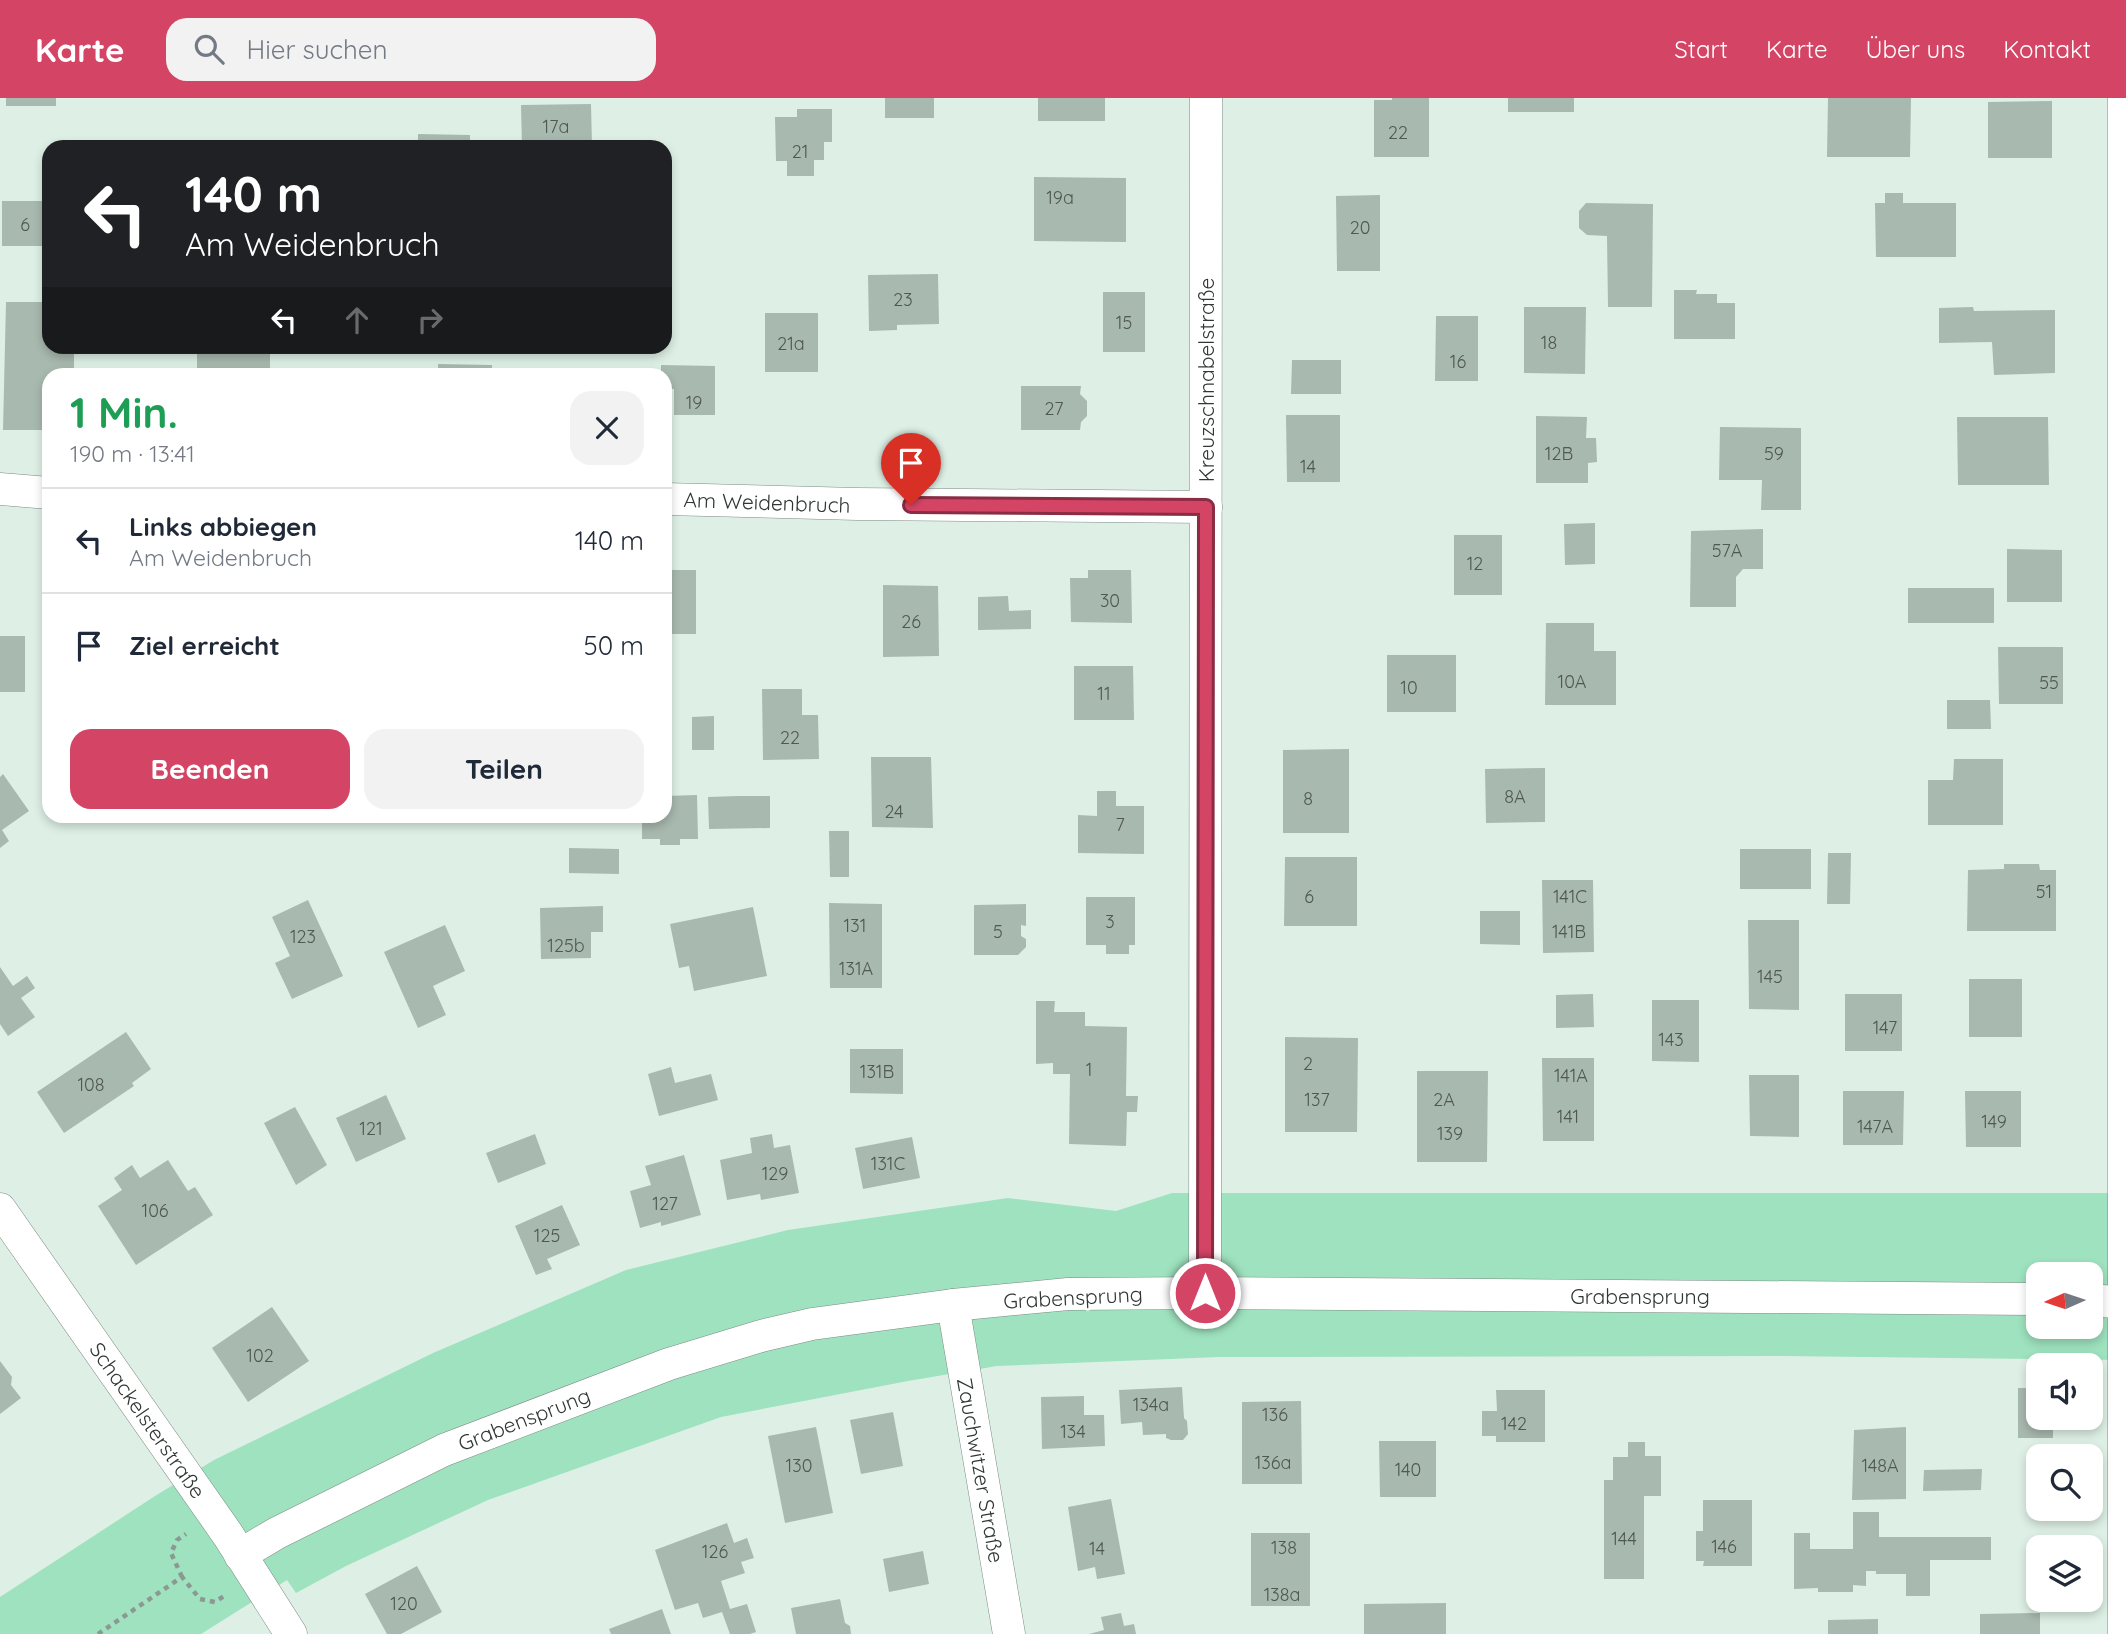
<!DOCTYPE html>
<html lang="de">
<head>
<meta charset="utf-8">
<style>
	:root { --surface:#fff; --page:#f2f2f3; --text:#1f2937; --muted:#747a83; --line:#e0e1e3; --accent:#d44465 }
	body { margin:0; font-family:Quicksand,sans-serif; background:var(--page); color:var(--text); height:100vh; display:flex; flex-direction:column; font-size:26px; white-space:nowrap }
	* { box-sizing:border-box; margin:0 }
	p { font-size:23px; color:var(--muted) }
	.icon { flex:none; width:38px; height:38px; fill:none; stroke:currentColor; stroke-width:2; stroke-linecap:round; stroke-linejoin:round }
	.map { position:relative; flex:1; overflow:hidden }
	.drawer { position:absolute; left:42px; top:270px; width:630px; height:455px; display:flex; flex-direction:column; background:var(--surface); border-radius:21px; box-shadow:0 4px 10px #0003 }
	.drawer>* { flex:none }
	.top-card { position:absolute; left:42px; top:42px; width:630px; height:214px; border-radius:21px; box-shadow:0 4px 10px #0003; background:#202124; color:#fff; overflow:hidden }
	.needle { width:46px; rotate:267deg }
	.controls { position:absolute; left:2026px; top:1164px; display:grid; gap:14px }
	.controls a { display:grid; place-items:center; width:77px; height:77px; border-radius:14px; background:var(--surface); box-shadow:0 4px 10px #0003; font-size:35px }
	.pin { position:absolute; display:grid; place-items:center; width:60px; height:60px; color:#fff; margin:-72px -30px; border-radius:50% 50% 50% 0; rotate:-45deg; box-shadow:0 0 7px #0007 }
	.pin .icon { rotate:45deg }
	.me { position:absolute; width:77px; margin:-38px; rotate:0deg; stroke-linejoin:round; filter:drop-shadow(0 0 5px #0008) }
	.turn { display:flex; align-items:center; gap:24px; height:147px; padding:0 28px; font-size:32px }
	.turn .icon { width:91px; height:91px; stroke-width:2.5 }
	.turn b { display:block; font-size:49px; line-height:60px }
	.lanes { display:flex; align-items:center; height:66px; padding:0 28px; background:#0003; justify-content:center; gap:35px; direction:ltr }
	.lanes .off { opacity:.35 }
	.round { display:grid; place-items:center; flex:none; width:74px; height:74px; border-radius:21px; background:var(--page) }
	.overview { display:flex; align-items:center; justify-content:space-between; height:119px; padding:0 28px }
	h1 { font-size:42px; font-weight:800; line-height:52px; color:#1e9e55 }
	.button { display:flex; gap:14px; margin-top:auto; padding:14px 28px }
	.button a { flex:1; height:80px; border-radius:21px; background:var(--accent); color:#fff; font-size:28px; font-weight:800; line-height:80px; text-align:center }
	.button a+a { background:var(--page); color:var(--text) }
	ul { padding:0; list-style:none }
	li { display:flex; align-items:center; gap:21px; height:105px; padding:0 28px; border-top:2px solid var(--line) }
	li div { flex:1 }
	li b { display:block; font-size:26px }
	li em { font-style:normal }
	header { display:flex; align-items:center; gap:42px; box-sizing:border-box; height:98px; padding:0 35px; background:var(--accent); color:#fff }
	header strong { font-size:33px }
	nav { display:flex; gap:38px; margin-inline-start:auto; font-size:24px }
	.search { width:490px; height:63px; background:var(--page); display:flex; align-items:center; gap:18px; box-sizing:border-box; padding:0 24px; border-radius:21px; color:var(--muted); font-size:26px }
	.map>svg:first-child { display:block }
</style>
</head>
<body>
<header>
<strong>Karte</strong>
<div class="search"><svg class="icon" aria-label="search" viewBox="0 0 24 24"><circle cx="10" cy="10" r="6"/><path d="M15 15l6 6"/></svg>Hier suchen</div>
<nav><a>Start</a><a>Karte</a><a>Über uns</a><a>Kontakt</a></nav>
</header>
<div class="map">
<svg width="2126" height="1536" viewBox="0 0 2126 1536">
	<rect width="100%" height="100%" fill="#def0e6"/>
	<path fill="#9ee2bf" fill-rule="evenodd" d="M1172,1095H2126V1262L1781,1258L1219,1259L997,1268L908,1283L721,1319L488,1402L346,1468L296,1495L287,1482L201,1536H0V1499L155,1398L214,1362L433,1255L626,1172L788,1132L1008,1100L1116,1113ZM2039,1176H2091V1228H2039Z"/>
	<g fill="#a8b9af">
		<rect x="6" y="0" width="50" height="8"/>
		<rect x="885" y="0" width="49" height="20"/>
		<rect x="1038" y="0" width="67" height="23"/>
		<polygon points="1392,0 1429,0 1429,59 1374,59 1374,2 1392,2"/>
		<rect x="1508" y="0" width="66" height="14"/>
		<polygon points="1828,0 1911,0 1910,59 1827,59"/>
		<polygon points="2052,3 2052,60 1988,60 1988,4"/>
		<polygon points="591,6 592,49 522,49 521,7"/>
		<polygon points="797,11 832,11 832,44 824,44 824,62 814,62 814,78 787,78 787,63 776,63 775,19 797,19"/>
		<polygon points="418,36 470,37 470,49 418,49"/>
		<polygon points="1034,79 1126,80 1126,144 1034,143"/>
		<polygon points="1885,95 1903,95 1903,105 1956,105 1956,159 1876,159 1875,105 1885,105"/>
		<polygon points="1380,97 1380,173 1337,173 1336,98"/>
		<rect x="2" y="103" width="47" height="45"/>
		<polygon points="1586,105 1653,106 1652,209 1608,209 1607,138 1587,137 1579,130 1579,113"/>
		<polygon points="938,176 939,226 897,227 897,232 869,233 868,177"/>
		<polygon points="1674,192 1697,192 1696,196 1717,196 1717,205 1735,205 1735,241 1674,241"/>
		<rect x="1103" y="194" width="42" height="60"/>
		<polygon points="6,204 49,204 49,248 74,248 74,276 49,276 49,332 3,332"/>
		<polygon points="1524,209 1586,209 1585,276 1524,275"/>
		<polygon points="1973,209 1974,213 2055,212 2055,275 1994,277 1992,244 1939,245 1939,210"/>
		<rect x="765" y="215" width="53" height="59"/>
		<polygon points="1436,218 1478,218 1478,283 1435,283"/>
		<rect x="197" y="248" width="73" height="28"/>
		<polygon points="1292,262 1341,262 1341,296 1291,296"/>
		<polygon points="438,266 492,267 492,276 438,276"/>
		<polygon points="661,267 715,268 715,317 674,317 674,291 665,291 665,276 661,276"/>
		<polygon points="1021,288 1081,288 1080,296 1087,303 1087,318 1081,324 1080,332 1021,332"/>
		<polygon points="1286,317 1340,317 1340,384 1287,384"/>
		<polygon points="1536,318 1587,319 1586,340 1596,340 1597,364 1588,365 1588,385 1536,385"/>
		<polygon points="1957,319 2048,319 2049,387 1958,387"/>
		<polygon points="1720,329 1801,330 1801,412 1761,412 1762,382 1719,382"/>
		<polygon points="1595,425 1595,466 1565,467 1564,426"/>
		<polygon points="1763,431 1763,471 1743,471 1736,479 1736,509 1690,509 1691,433"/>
		<rect x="1454" y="437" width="48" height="60"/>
		<polygon points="2007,451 2062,452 2062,504 2007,504"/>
		<rect x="665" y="472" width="31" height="64"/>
		<polygon points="1088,472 1131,472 1132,525 1071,524 1070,480 1088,480"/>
		<polygon points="883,487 938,488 939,558 883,559"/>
		<rect x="1908" y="490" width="86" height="35"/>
		<polygon points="1008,498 1009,513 1031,512 1031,531 978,532 978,499"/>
		<polygon points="1546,525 1594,525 1594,553 1616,553 1616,607 1545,607"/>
		<rect x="0" y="538" width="25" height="56"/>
		<polygon points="1998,549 2063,549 2063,606 1999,606"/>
		<rect x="1387" y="557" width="69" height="57"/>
		<polygon points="1074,568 1133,568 1134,622 1074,622"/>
		<polygon points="762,591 802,591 802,617 818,617 819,661 763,662"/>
		<polygon points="1947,602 1990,602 1991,631 1947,631"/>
		<polygon points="714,618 714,652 692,652 692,619"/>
		<polygon points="1349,651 1349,735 1283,735 1283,652"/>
		<polygon points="871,659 931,659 933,730 872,729"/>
		<polygon points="1954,661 2003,661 2003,727 1928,727 1928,682 1953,682"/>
		<polygon points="1545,670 1545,724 1486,725 1485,671"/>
		<polygon points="3,676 29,713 2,732 9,743 0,750 0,679"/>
		<polygon points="1097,693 1116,693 1116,708 1144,708 1144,756 1078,755 1078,717 1097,718"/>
		<polygon points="697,697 698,741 680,741 680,747 660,747 660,741 642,741 642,718 665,718 665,698"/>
		<polygon points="737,698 770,698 770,730 709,731 708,699"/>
		<polygon points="829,733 849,733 849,779 830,779"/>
		<polygon points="569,750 619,751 619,776 569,775"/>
		<rect x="1740" y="751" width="71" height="40"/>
		<polygon points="1828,755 1851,755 1850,806 1827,806"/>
		<polygon points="1285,759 1357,759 1357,828 1284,828"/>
		<polygon points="2004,766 2039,766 2040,772 2056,772 2056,833 1967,833 1968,772 2004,771"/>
		<polygon points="1542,782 1593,782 1594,854 1543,855"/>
		<polygon points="1086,799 1135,799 1135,847 1129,847 1129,856 1106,856 1106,847 1086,847"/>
		<polygon points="308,802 343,878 292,901 275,865 290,858 272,819"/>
		<polygon points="829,805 882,806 882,890 830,890"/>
		<polygon points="1026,806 1026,828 1021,827 1021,838 1026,841 1026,849 1018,857 974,857 974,807"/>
		<polygon points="603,808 603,834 591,834 591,860 541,861 540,810"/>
		<polygon points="753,809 767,878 694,893 689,868 679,870 670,826"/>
		<polygon points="1480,813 1520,813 1520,847 1480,846"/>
		<polygon points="1748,822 1799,822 1799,912 1749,911"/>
		<polygon points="445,827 465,873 433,888 446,917 418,930 384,854"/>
		<polygon points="0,869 13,888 27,878 35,890 21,900 35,919 8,938 0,926"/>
		<rect x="1969" y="881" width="53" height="58"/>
		<polygon points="1593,896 1594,929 1556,930 1556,897"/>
		<rect x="1845" y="896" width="57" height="57"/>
		<polygon points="1652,902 1699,902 1699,964 1652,963"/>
		<polygon points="1036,903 1055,903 1054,914 1085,914 1085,928 1127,929 1126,998 1138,998 1137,1014 1127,1014 1126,1048 1069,1046 1070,976 1053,976 1053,965 1036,966"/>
		<polygon points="126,934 151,971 132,985 134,988 64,1035 37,994"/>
		<polygon points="1285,939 1358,940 1357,1034 1285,1034"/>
		<polygon points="850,951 903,951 903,996 850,995"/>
		<polygon points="1542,960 1594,960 1594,1043 1543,1043"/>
		<polygon points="671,969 675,985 711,976 718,1002 659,1018 648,976"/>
		<polygon points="1417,973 1488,973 1487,1064 1417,1064"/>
		<polygon points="1749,977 1799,977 1799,1039 1750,1038"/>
		<polygon points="1843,993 1904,993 1903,1047 1843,1047"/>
		<polygon points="1965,993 2021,993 2021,1049 1966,1049"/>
		<polygon points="386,997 406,1041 356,1064 336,1020"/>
		<polygon points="295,1009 327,1067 296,1087 264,1025"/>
		<polygon points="535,1036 546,1066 498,1085 486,1055"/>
		<polygon points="772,1036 774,1050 790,1047 799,1095 761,1102 760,1096 727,1102 720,1062 752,1055 750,1040"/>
		<polygon points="912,1039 920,1080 863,1091 855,1050"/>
		<polygon points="684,1057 701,1117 661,1128 661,1124 640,1130 630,1093 651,1087 645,1068"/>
		<polygon points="168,1062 188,1093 195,1089 213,1117 136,1167 98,1108 122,1092 114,1080 132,1067 140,1080"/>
		<polygon points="562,1107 580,1147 547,1161 552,1171 536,1177 515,1128"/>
		<polygon points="272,1209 309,1263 248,1304 212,1250"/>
		<polygon points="0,1263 12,1279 11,1287 21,1300 0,1316"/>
		<polygon points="1182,1289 1184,1320 1187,1323 1188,1336 1183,1342 1171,1342 1166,1340 1166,1336 1143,1337 1142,1324 1121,1326 1119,1292"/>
		<polygon points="2018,1290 2039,1290 2039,1320 2053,1320 2053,1340 2018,1340"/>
		<polygon points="1496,1292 1545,1292 1545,1344 1496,1344 1496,1338 1482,1338 1482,1313 1497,1313"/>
		<polygon points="1084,1298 1084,1317 1104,1317 1105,1348 1042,1351 1041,1299"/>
		<polygon points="1301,1303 1302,1386 1242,1386 1242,1304"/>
		<polygon points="893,1314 903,1368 861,1376 850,1322"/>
		<polygon points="816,1329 833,1415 785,1425 768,1338"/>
		<polygon points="1906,1329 1906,1401 1852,1402 1854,1332"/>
		<polygon points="1379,1343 1436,1343 1436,1399 1380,1399"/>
		<polygon points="1628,1344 1645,1344 1645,1358 1661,1358 1661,1398 1644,1398 1644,1481 1604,1481 1604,1382 1613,1382 1613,1359 1628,1359"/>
		<polygon points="1982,1371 1981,1392 1923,1393 1924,1372"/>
		<polygon points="1111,1401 1125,1476 1097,1481 1095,1469 1078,1473 1068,1409"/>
		<polygon points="1703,1402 1752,1402 1752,1468 1703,1468 1704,1463 1696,1463 1696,1433 1703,1433"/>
		<polygon points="1853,1414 1879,1414 1879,1439 1991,1439 1991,1462 1930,1462 1930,1498 1906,1498 1906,1476 1876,1476 1876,1473 1866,1473 1866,1488 1853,1487 1853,1494 1818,1494 1818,1490 1794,1491 1794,1435 1810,1435 1810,1451 1853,1451"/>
		<polygon points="727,1425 734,1445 747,1440 754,1460 741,1464 745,1475 721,1483 730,1511 747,1506 756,1534 750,1536 730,1536 722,1514 703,1520 698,1505 675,1512 655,1452"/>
		<rect x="1251" y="1435" width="59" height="73"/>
		<polygon points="923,1453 929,1486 889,1494 883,1461"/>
		<polygon points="417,1468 442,1514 401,1536 387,1536 365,1496"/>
		<polygon points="840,1501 845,1525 850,1528 851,1536 796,1536 791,1510"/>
		<polygon points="1446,1505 1446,1536 1364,1536 1364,1506"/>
		<polygon points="662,1511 671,1536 611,1536 609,1531"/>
		<polygon points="1121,1515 1124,1528 1134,1526 1136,1536 1089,1536 1104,1532 1101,1519"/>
		<polygon points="2040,1515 2040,1536 1980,1536 1980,1516"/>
		<polygon points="1878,1521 1878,1536 1828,1536 1828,1522"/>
	</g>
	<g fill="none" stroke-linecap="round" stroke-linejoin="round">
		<defs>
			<g id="street">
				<polyline points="2124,0 2124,1536"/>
				<polyline points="0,391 49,395"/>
				<polyline points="665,401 857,406 1206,409"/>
				<polyline points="0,1111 228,1437 291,1536"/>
				<polyline points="1205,1195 1206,0"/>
				<polyline points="2091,1202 2126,1205"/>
				<polyline points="953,1207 1009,1536"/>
				<polyline points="240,1457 277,1435 444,1352 669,1266 761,1238 812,1226 953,1207 1068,1196 1205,1195 2039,1201"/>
			</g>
		</defs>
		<use href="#street" stroke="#7c8c83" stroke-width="33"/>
		<g stroke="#8c9992" stroke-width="4.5" stroke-dasharray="5 5" stroke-linecap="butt">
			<polyline points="182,1479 171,1455 177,1442 186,1436"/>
			<polyline points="98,1536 182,1479 200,1501 215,1504 227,1496"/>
		</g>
		<use href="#street" stroke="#fff" stroke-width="32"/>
	</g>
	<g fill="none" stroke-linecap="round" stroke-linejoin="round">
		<defs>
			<polyline id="route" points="911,407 1206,409 1205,1195"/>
		</defs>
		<use href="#route" stroke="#8a2c42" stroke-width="18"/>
		<use href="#route" stroke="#d44465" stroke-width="12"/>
	</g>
	<g text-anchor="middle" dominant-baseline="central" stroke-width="5" stroke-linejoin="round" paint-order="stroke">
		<g font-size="18" fill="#4f5853">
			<text x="556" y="28">17a</text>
			<text x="1398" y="34">22</text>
			<text x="800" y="53">21</text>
			<text x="1060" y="99">19a</text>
			<text x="25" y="126">6</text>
			<text x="1360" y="129">20</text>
			<text x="903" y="201">23</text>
			<text x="1124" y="224">15</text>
			<text x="1549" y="244">18</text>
			<text x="791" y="245">21a</text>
			<text x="1458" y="263">16</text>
			<text x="694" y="304">19</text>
			<text x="1054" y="310">27</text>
			<text x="1559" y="355">12B</text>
			<text x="1774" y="355">59</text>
			<text x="1308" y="368">14</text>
			<text x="1727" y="452">57A</text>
			<text x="1475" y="465">12</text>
			<text x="1110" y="502">30</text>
			<text x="911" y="523">26</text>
			<text x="1572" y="583">10A</text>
			<text x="2049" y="584">55</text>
			<text x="1409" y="589">10</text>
			<text x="1104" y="595">11</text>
			<text x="790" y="639">22</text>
			<text x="1515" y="698">8A</text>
			<text x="1308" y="700">8</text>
			<text x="894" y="713">24</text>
			<text x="1120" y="726">7</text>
			<text x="2044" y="793">51</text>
			<text x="1309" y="798">6</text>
			<text x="1570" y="798">141C</text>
			<text x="1110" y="823">3</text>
			<text x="855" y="827">131</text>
			<text x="998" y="833">5</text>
			<text x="1569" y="833">141B</text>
			<text x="303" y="838">123</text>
			<text x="566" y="847">125b</text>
			<text x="856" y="870">131A</text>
			<text x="1770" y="878">145</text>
			<text x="1885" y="929">147</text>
			<text x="1671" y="941">143</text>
			<text x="1308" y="965">2</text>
			<text x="1089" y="971">1</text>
			<text x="877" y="973">131B</text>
			<text x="1571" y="977">141A</text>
			<text x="91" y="986">108</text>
			<text x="1317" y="1001">137</text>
			<text x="1444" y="1001">2A</text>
			<text x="1568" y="1018">141</text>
			<text x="1994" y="1023">149</text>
			<text x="1875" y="1028">147A</text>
			<text x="371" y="1030">121</text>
			<text x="1450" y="1035">139</text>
			<text x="888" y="1065">131C</text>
			<text x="775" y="1075">129</text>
			<text x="665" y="1105">127</text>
			<text x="155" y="1112">106</text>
			<text x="547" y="1137">125</text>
			<text x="260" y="1257">102</text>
			<text x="1151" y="1306">134a</text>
			<text x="1275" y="1316">136</text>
			<text x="1514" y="1325">142</text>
			<text x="1073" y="1333">134</text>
			<text x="1273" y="1364">136a</text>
			<text x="799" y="1367">130</text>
			<text x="1880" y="1367">148A</text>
			<text x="1408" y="1371">140</text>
			<text x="1624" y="1440">144</text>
			<text x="1724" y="1448">146</text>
			<text x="1284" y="1449">138</text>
			<text x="1097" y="1450">14</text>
			<text x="715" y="1453">126</text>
			<text x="1282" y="1496">138a</text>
			<text x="404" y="1505">120</text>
		</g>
		<g font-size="21" fill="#313834" stroke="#fff">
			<text transform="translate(1206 282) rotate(-90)">Kreuzschnabelstraße</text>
			<text transform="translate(767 404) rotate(2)">Am Weidenbruch</text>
			<text x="1640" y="1198">Grabensprung</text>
			<text transform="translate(1073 1199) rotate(-3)">Grabensprung</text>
			<text transform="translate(524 1321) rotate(-21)">Grabensprung</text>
			<text transform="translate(148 1322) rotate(55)">Schackelsterstraße</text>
			<text transform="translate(981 1372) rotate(80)">Zauchwitzer Straße</text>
		</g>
	</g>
</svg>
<div class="controls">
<a><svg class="needle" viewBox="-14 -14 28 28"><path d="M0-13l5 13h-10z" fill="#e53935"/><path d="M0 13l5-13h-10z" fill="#747a83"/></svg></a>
<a><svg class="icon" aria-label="sound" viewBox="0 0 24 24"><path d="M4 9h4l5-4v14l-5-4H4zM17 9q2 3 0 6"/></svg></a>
<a><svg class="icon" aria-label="search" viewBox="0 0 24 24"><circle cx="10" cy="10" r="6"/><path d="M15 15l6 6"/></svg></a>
<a><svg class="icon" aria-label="layers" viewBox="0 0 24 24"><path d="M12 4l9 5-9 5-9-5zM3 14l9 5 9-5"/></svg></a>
</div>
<div class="pin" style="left:911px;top:407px;background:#d93025"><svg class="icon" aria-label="arrive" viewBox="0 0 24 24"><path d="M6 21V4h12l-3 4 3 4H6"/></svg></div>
<svg class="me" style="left:1205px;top:1195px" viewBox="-20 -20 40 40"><circle r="17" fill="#d44465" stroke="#fff" stroke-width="3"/><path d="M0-11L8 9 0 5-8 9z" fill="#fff"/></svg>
<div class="top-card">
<div class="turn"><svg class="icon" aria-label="left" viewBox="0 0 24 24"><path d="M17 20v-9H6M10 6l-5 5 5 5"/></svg><div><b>140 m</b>Am Weidenbruch</div></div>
<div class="lanes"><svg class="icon" aria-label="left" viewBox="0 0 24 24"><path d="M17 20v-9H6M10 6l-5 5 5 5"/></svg><svg class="icon off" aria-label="ahead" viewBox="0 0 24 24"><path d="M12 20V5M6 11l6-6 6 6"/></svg><svg class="icon off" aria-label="right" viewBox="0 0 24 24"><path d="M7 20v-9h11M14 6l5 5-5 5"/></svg></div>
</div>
<section class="drawer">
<div class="overview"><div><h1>1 Min.</h1><p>190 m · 13:41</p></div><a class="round"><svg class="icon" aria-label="close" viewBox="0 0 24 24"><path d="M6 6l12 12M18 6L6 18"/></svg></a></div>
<ul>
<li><svg class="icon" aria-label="left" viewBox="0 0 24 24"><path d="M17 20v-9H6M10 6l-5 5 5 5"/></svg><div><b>Links abbiegen</b><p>Am Weidenbruch</p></div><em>140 m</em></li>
<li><svg class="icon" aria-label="arrive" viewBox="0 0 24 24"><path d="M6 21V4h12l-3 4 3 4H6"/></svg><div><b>Ziel erreicht</b></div><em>50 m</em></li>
</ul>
<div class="button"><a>Beenden</a><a>Teilen</a></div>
</section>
</div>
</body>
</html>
